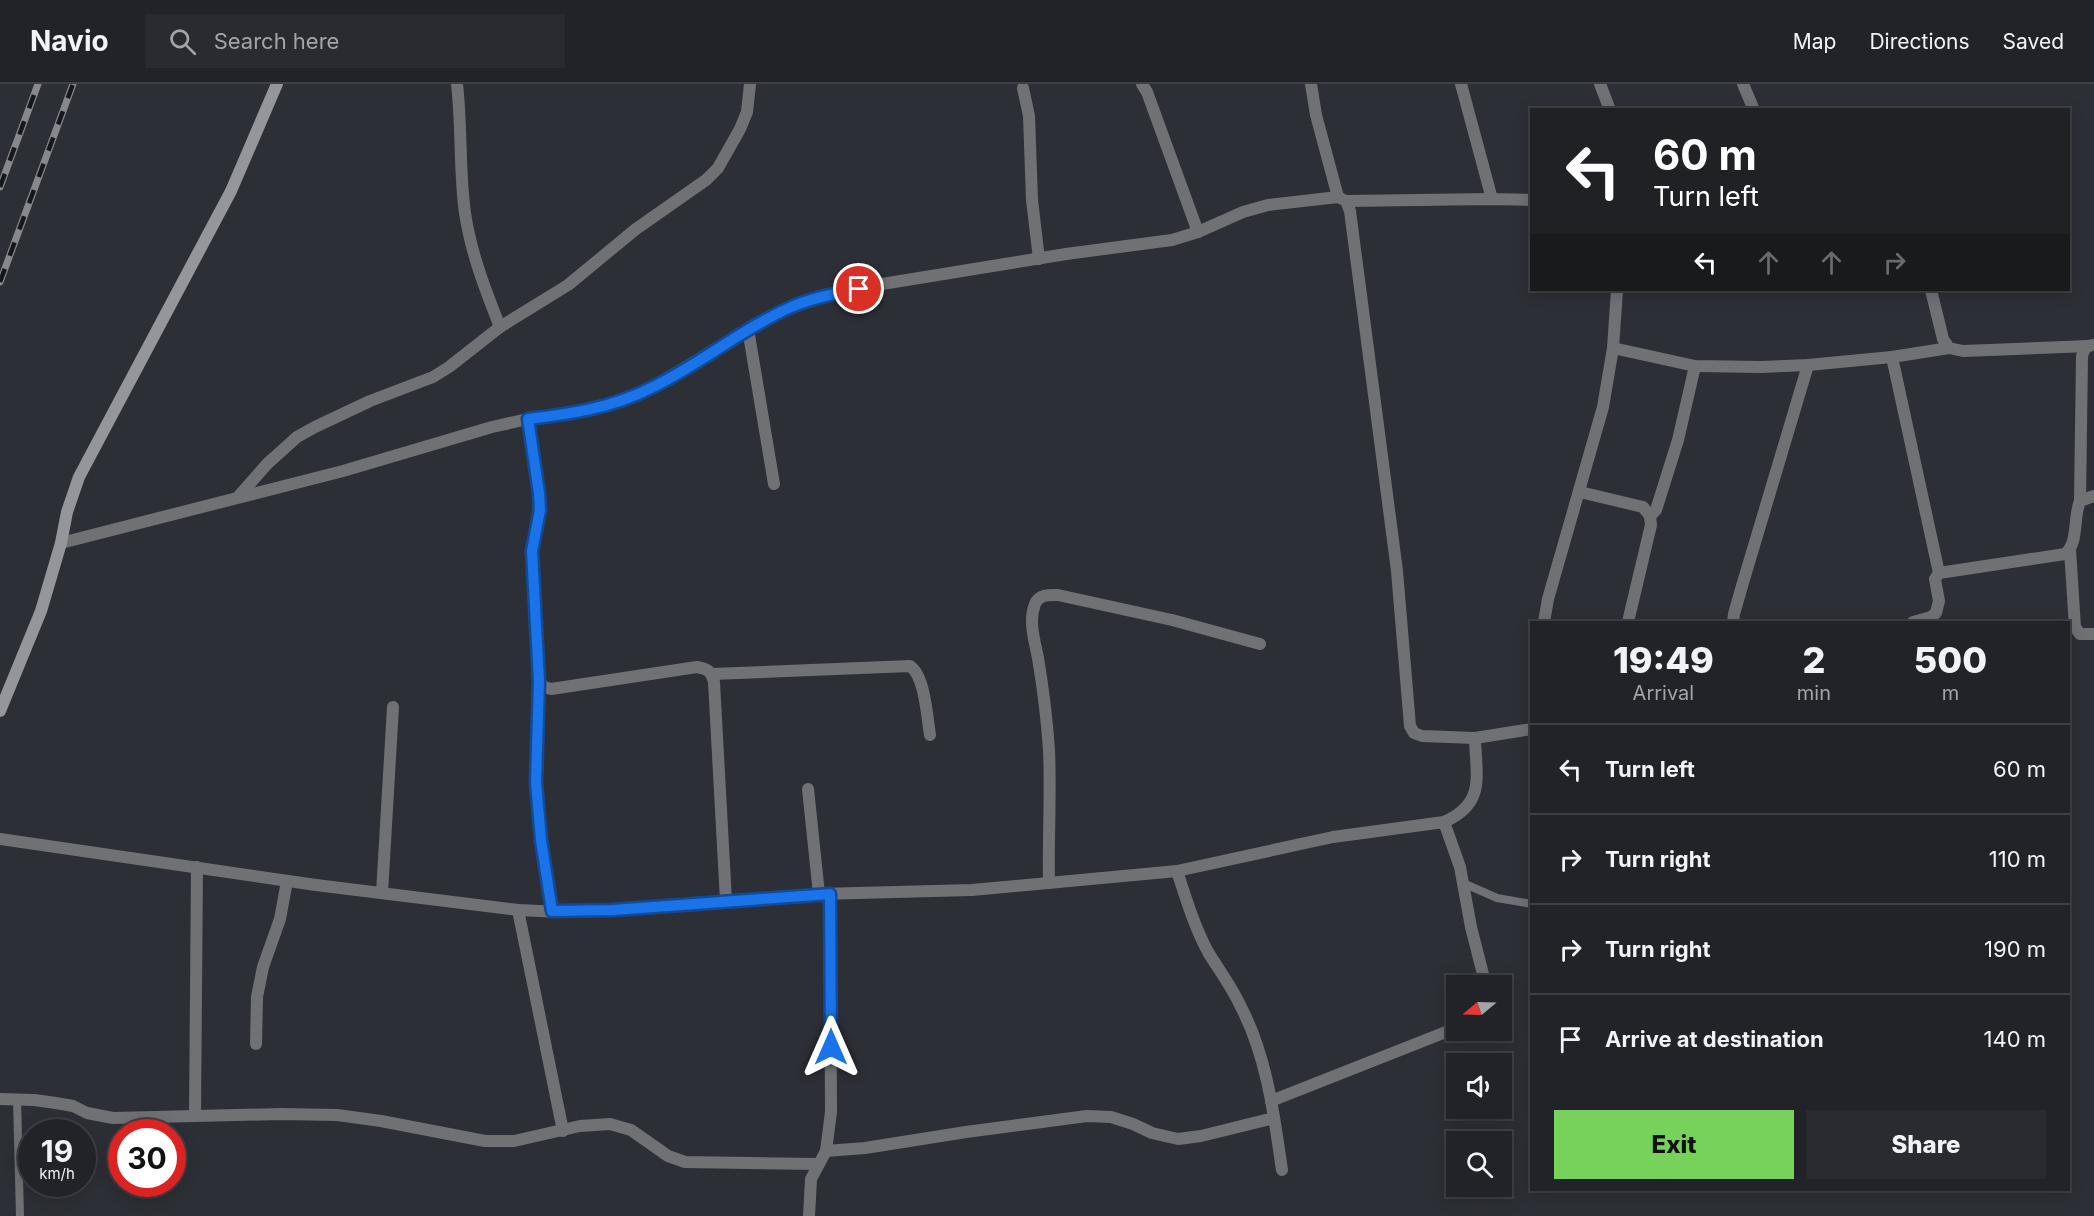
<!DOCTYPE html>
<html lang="en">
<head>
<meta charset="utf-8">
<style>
	:root { --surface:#222328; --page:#2a2b30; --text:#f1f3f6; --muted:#a2a4a8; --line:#3f4045; --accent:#76d25a }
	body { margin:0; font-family:Inter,sans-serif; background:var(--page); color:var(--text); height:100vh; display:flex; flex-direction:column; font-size:22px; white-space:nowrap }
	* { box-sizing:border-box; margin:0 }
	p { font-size:20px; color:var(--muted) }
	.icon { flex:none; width:33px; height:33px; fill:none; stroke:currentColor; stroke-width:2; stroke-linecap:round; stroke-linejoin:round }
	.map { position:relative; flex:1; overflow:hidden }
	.panel { position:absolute; left:1530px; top:537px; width:540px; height:570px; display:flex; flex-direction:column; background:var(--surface); border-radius:0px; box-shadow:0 3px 15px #0003,0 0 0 2px var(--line) }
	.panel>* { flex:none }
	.guide { position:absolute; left:1530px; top:24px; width:540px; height:183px; border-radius:0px; box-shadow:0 3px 15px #0003,0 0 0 2px var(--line); background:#202124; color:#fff; overflow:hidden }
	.needle { width:39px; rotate:251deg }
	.buttons { position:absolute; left:1446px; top:891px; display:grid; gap:12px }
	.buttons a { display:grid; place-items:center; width:66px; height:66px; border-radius:0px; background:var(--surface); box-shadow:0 3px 15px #0003,0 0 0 2px var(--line); font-size:30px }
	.speed { position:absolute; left:18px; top:1035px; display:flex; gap:12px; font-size:30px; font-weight:700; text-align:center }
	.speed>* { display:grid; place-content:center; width:78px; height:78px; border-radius:50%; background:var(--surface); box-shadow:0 3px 15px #0003,0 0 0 2px var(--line); line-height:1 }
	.speed small { font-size:15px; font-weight:400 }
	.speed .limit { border:9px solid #d22; background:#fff; color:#111 }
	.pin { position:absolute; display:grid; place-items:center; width:51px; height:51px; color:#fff; margin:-26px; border:3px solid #fff; border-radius:50%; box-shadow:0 2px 6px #0007 }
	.me { position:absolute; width:66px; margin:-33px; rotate:0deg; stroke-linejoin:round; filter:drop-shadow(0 0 4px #0008) }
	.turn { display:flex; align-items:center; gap:21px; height:126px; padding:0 24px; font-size:27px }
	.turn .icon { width:78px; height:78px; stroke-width:2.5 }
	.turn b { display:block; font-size:42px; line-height:51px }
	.lanes { display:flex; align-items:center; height:57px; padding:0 24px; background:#0003; justify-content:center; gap:30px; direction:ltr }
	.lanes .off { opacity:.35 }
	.eta { display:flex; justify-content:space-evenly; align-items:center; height:102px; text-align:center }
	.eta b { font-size:36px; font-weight:800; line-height:42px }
	.primary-button { display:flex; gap:12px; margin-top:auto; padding:12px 24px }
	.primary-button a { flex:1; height:69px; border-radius:0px; background:var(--accent); color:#111; font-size:24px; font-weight:800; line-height:69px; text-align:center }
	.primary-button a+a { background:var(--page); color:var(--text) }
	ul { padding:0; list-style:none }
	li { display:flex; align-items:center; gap:18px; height:90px; padding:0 24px; border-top:2px solid var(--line) }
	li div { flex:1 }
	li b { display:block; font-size:22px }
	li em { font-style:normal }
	header { display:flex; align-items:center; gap:36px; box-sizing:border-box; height:84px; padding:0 30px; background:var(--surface); border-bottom:2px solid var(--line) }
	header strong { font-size:28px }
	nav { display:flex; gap:33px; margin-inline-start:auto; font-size:21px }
	.search { width:420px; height:54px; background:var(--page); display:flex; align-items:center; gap:15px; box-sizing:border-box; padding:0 21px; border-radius:0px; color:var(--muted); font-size:22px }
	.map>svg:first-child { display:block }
</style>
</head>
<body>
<header>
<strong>Navio</strong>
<div class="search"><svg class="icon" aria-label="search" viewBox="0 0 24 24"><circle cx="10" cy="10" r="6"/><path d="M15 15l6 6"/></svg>Search here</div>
<nav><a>Map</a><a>Directions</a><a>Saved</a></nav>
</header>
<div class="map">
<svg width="2094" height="1132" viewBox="0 0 2094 1132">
	<rect width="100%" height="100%" fill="#2d2f36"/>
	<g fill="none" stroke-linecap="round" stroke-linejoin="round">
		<g stroke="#707175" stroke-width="8">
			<polyline points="1463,799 1497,814 1532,820"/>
			<polyline points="17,1015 20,1132"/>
		</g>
		<g stroke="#707175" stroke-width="12">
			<path d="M457,0C462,43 459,86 465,129C471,169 485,205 500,243"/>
			<polyline points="1142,0 1147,8 1198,148"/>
			<polyline points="1311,0 1316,31 1338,113"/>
			<polyline points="1461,0 1492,115"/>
			<polyline points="1600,0 1610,26"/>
			<polyline points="1743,0 1754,26"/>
			<polyline points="1023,4 1029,32 1032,116 1039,175"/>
			<polyline points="1346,117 1489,115 1532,116"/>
			<polyline points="1931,206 1943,255 1949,264 1963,267 2088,262"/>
			<polyline points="748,245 774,400"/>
			<polyline points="1613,264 1695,282 1761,283 1808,281 1892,273 1949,264"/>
			<polyline points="1892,273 1939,489"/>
			<path d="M528,335L539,409L538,442L532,467L539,597L544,603L551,605L697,583C708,585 711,587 714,598L726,817"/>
			<polyline points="1580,408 1643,423 1650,432 1651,441 1628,538"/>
			<polyline points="238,413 267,380 297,353 315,343 370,317 433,293 449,283 500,243 568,201 636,145 706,96 718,84 740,45 747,28 750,0"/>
			<path d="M2080,417L2082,272C2084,265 2086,262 2093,261"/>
			<polyline points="1650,432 1656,426 1678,356 1695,282"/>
			<polyline points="61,459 343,387 492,343 528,335 571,330 612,320 651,304 759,239 791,223 825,212 876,201 1066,170 1172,156 1198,148 1243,128 1268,121 1338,113 1346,117 1350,127 1397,487 1410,642 1414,649 1422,652 1475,654"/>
			<polyline points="2070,466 2075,543 2080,550 2094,550"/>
			<polyline points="1544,538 1548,515 1603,323 1613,264 1617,206"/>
			<polyline points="1733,538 1734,530 1742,502 1808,281"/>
			<path d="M1913,538L1931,533L1936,529L1939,517L1935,495L1939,489L2065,470C2079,459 2073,433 2080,417L2094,412"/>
			<path d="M712,590L910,582C925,592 927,633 930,651"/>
			<polyline points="539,597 536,698 541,756 552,827"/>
			<polyline points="808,705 819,810"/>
			<polyline points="1444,738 1460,783 1471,843 1486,902"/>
			<path d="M0,755L316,801L518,826L561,828L613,826L819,810L972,806L1177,787L1333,753L1444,738C1486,719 1476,693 1475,654L1532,645"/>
			<path d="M1177,787C1186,814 1194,842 1208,868C1219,886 1232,903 1241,923C1267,973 1274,1031 1282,1086"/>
			<path d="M1049,799C1048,755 1051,710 1049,666C1047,636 1043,604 1038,574C1035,558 1028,537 1035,520C1039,510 1049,511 1058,511L1172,536L1260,560"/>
			<polyline points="382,809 393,623"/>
			<polyline points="518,826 563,1047"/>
			<polyline points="256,960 257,913 263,883 280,835 287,797"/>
			<polyline points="0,1015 34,1016 56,1019 73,1022 87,1029 113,1034 281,1030 337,1031 381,1037 485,1057 514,1057 580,1042 610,1040 631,1046 668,1072 685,1078 817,1080"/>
			<polyline points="1271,1017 1456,944"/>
			<polyline points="195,1031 197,783"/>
			<polyline points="826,1067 865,1064 966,1048 1087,1032 1111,1033 1133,1040 1152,1049 1178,1055 1201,1052 1274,1034"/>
			<polyline points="809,1132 811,1095 826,1067 831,1028 830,810"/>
		</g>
		<polyline stroke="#94969c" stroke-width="12" points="0,627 41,527 61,459 67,428 79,393 231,107 277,0"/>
		<defs>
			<g id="rail">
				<polyline points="0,103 38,0"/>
				<polyline points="0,198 73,0"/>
			</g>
		</defs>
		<use href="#rail" stroke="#86888e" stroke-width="7"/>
		<use href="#rail" stroke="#16171b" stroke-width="4.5" stroke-dasharray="14" stroke-linecap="butt"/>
	</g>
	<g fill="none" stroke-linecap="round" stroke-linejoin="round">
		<defs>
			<path id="route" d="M831,963L830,810L613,826L552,827L541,756L536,698L539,597L532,467L540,426L539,409L528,335C570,330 612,324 651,304C699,281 740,246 789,224C811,214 836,209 859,205"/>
		</defs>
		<use href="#route" stroke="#114b97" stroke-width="15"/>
		<use href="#route" stroke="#1a73e8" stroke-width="10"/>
	</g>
</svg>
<div class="buttons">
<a><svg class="needle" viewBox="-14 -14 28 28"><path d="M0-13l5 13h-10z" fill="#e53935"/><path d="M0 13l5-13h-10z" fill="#a2a4a8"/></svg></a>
<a><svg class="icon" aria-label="sound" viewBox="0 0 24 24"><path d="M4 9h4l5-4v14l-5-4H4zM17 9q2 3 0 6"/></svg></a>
<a><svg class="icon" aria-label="search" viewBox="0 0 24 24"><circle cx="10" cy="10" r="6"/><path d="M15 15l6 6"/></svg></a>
</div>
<div class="speed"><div>19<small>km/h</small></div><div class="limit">30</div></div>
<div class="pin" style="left:859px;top:205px;background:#d93025"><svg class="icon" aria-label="arrive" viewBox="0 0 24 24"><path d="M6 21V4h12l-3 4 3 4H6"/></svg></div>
<svg class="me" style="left:831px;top:963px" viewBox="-20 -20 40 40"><path d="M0-17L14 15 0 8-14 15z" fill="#1a73e8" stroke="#fff" stroke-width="4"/></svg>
<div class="guide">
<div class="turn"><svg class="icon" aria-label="left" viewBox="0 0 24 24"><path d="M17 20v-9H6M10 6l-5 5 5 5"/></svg><div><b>60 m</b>Turn left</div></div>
<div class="lanes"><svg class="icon" aria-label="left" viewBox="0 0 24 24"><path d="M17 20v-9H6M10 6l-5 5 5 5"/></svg><svg class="icon off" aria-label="ahead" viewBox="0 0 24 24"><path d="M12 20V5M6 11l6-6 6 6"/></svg><svg class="icon off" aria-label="ahead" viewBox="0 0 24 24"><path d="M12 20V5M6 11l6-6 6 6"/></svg><svg class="icon off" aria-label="right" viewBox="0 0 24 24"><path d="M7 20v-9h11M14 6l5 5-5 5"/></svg></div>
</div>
<section class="panel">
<div class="eta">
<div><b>19:49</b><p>Arrival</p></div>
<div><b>2</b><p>min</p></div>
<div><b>500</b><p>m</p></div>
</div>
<ul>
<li><svg class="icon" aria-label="left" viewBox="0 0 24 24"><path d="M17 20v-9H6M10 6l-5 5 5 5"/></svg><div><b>Turn left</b></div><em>60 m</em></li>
<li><svg class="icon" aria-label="right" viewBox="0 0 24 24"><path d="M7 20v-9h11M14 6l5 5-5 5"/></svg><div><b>Turn right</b></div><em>110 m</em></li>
<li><svg class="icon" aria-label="right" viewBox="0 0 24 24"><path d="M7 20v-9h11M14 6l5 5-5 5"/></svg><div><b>Turn right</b></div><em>190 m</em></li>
<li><svg class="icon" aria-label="arrive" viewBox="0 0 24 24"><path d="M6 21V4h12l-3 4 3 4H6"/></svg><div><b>Arrive at destination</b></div><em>140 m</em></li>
</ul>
<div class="primary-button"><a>Exit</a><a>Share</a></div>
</section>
</div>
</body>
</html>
